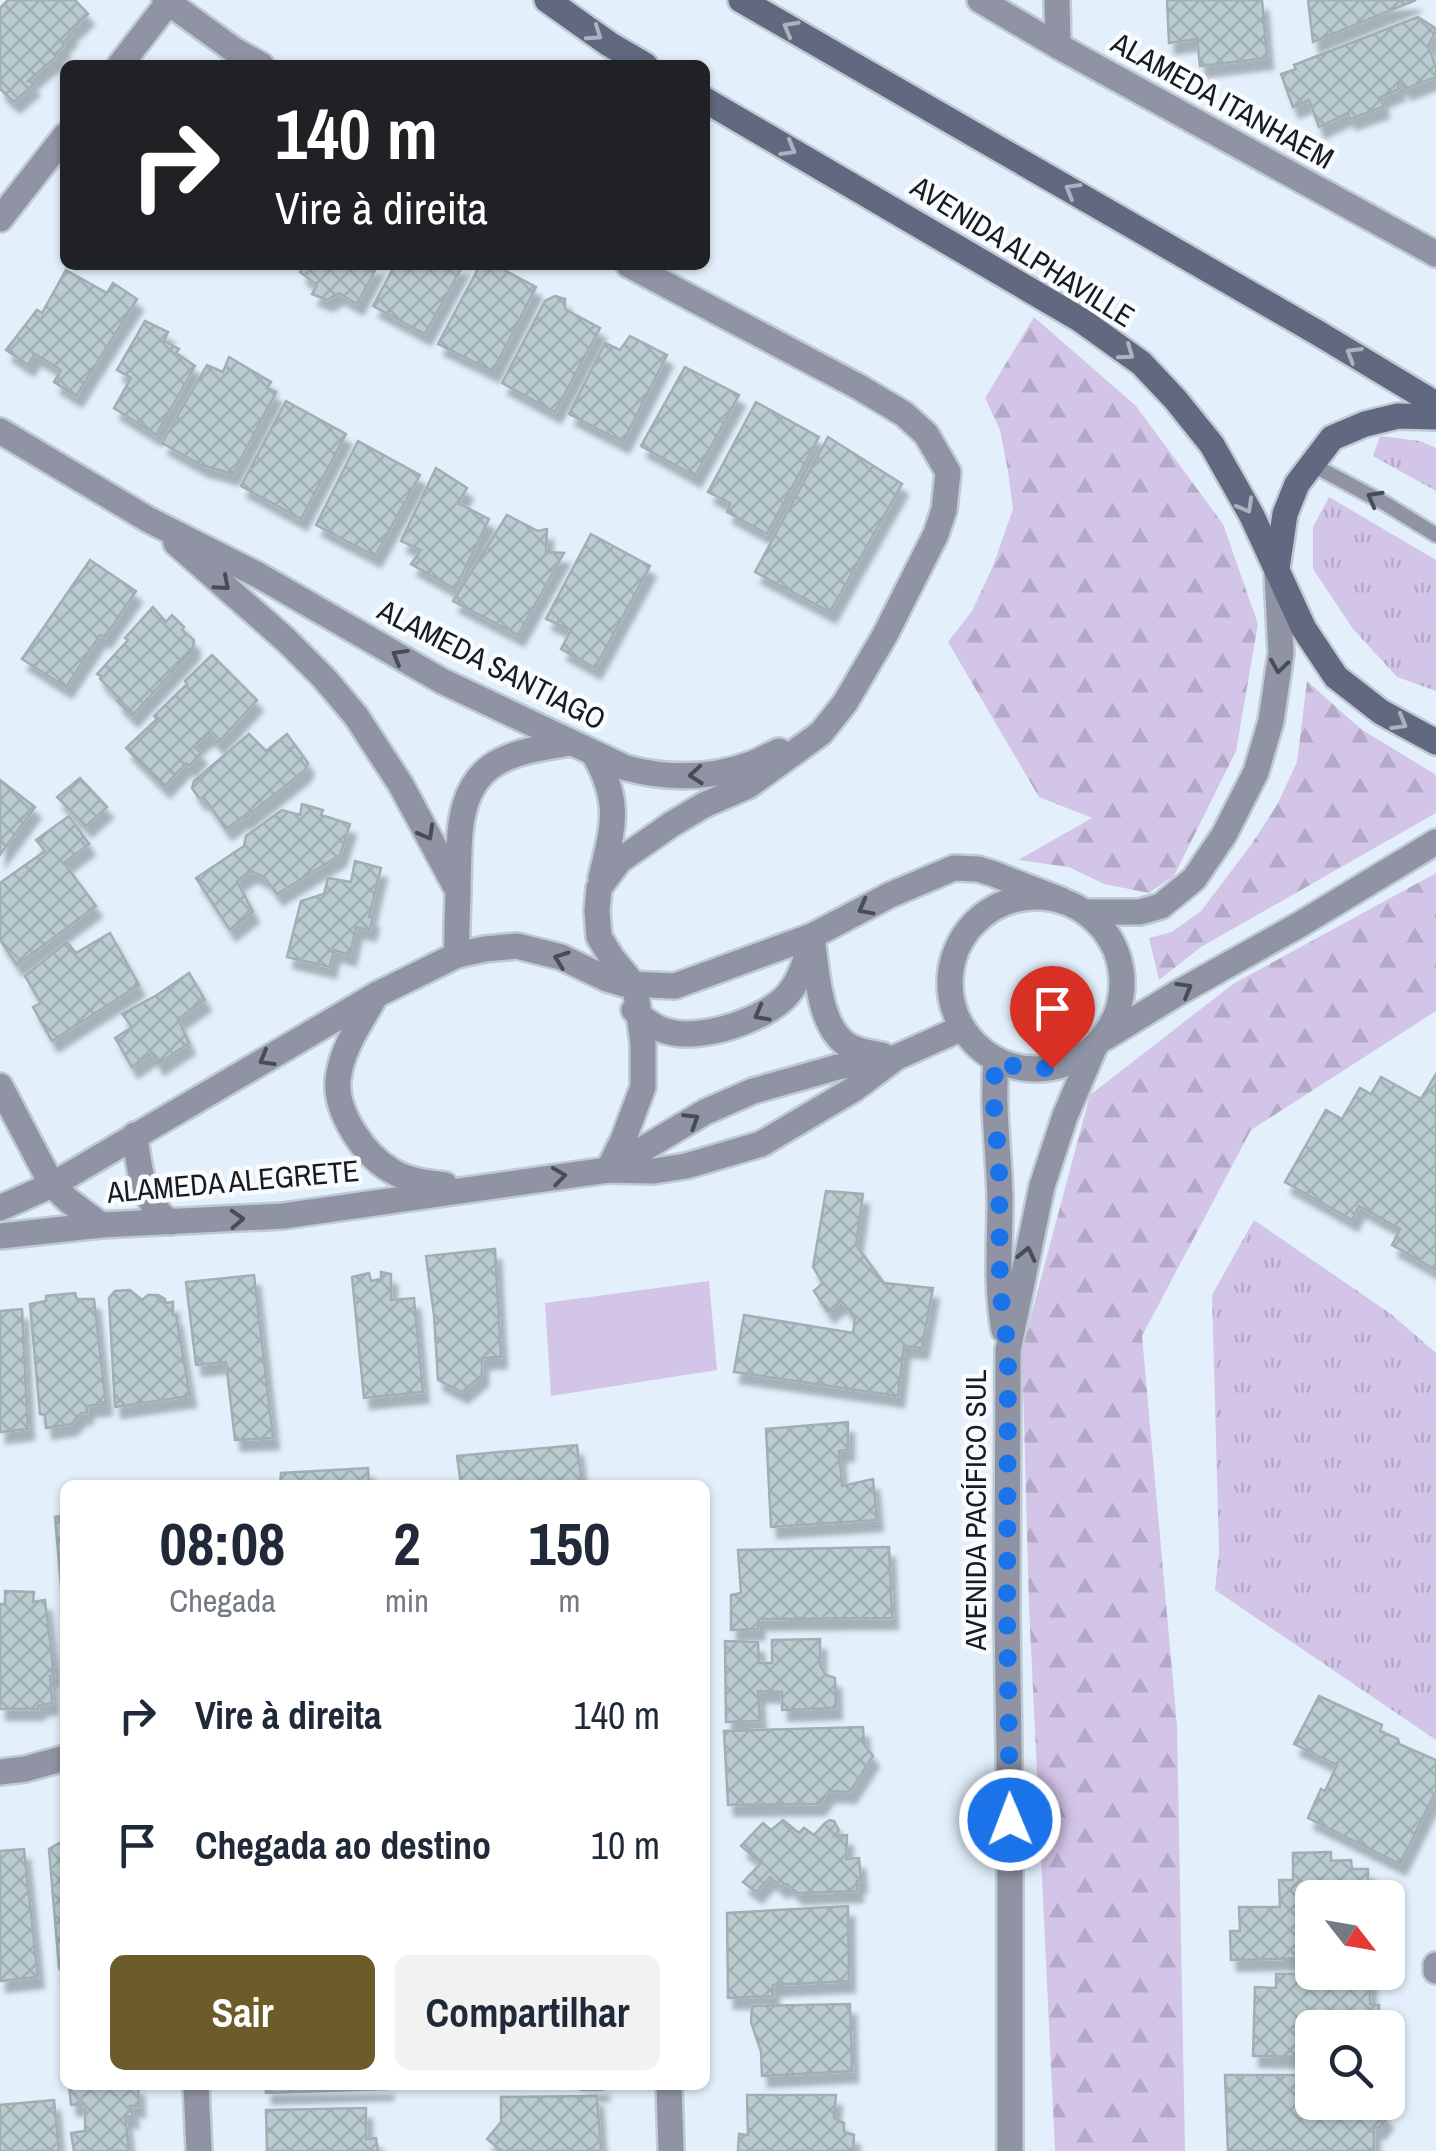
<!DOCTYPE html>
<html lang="pt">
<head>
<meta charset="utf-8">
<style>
	:root { --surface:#fff; --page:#f2f2f3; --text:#1f2937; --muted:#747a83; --accent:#6c5c2a }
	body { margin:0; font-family:"Archivo Narrow",sans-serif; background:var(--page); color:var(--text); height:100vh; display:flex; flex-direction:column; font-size:38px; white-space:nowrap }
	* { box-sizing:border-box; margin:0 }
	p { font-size:32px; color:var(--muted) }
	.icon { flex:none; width:55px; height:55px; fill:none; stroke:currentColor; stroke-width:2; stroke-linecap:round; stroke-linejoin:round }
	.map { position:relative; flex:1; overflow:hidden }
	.sheet { position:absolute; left:60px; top:1480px; width:650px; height:610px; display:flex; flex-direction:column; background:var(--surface); border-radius:15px; box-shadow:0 2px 8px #0004 }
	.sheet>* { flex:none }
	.hud { position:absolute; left:60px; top:60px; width:650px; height:210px; border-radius:15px; box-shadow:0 2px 8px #0004; background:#202124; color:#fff; overflow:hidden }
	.needle { width:65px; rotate:121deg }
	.fabs { position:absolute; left:1295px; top:1880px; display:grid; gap:20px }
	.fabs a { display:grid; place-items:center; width:110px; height:110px; border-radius:15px; background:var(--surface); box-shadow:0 2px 8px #0004; font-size:50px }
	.pin { position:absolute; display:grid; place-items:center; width:85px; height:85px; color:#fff; margin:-102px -42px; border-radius:50% 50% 50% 0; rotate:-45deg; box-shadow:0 0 10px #0007 }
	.pin .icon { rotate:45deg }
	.me { position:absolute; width:110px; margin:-55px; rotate:359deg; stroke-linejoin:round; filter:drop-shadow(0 0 8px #0008) }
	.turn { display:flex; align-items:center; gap:35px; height:210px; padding:0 50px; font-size:45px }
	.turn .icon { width:130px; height:130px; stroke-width:2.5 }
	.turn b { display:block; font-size:70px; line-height:85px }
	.eta { display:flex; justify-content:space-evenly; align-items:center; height:170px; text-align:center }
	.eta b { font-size:60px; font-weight:700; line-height:70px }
	.primary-button { display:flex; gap:20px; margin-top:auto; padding:20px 50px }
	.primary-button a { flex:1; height:115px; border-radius:15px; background:var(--accent); color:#fff; font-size:40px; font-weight:700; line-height:115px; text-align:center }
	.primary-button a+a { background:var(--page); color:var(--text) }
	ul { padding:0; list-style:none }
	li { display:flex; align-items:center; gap:30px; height:130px; padding:0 50px }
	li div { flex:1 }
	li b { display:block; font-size:38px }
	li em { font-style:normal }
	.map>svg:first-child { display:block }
</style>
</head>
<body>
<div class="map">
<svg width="1436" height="2151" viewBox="0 0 1436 2151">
	<defs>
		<pattern id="forest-firs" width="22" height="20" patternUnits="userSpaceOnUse" patternTransform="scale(2.5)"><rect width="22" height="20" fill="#d3c5e8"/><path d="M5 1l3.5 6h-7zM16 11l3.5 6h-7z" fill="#b4a9c7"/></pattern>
		<pattern id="park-tufts" width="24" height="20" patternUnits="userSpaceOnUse" patternTransform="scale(2.5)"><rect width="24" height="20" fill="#d3c5e8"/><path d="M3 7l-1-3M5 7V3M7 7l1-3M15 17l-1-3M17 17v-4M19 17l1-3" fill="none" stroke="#b4a9c7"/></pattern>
		<pattern id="building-cross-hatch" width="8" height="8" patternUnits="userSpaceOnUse" patternTransform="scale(2.5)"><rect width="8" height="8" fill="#baccd0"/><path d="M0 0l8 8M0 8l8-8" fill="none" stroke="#9fafb2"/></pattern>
		<filter id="shadow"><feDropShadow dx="6" dy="11" stdDeviation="2.5" flood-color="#0004"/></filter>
	</defs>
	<rect width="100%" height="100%" fill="#e3f0fc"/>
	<polygon fill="#d3c5e8" points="709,1281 717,1370 551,1396 545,1303"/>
	<g fill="url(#forest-firs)">
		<polygon points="1034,317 1136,406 1223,524 1258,624 1236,751 1174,876 1149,893 1104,884 1069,867 1018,860 1092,818 1039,797 948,642 972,611 993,566 1013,509 1008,471 1000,430 985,398"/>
		<polygon points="1307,681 1361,729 1436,775 1436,813 1201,947 1159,980 1149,938 1172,932 1201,911 1251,845 1277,805 1297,762"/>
		<polygon points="1436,873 1436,1011 1251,1130 1142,1336 1177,1726 1185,2151 1055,2151 1029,1606 1022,1349 1090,1095 1233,984"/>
	</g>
	<g fill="url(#park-tufts)">
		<polygon points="1380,436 1420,441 1436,448 1436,491 1373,456"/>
		<polygon points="1329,497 1436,560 1436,691 1397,677 1353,629 1313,569 1313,527"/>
		<polygon points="1254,1220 1391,1314 1436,1353 1436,1740 1215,1590 1219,1551 1212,1295"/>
	</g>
	<g fill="url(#building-cross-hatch)" stroke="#9eb0b4" stroke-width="2.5" filter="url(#shadow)">
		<polygon points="8,0 75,0 88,14 68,33 71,35 62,43 64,46 55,54 57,56 28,81 34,84 14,102 0,89 0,8"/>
		<polygon points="1167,0 1262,0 1267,58 1200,66 1197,39 1169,43"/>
		<polygon points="1308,0 1416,0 1313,42"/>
		<polygon points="1418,17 1434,27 1436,31 1428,46 1436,67 1436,77 1405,89 1402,82 1397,84 1399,89 1381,97 1383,107 1350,119 1348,113 1319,127 1309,100 1293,107 1281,74 1296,69 1294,65"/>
		<polygon points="304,265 378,265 357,304 339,293 327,300 312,294 317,285 300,272"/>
		<polygon points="395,265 463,265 425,334 373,306"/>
		<polygon points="480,265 495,265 536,287 493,371 438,344"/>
		<polygon points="66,270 107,293 113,283 137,299 76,396 54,382 61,370 35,354 28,365 6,350 37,310 42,313"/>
		<polygon points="555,296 565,299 565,309 600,328 555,412 502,383 545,301"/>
		<polygon points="145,321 168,332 164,341 179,349 176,353 195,366 156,435 114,408 131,378 117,370"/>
		<polygon points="630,336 667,355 623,442 569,414 605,343 620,350"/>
		<polygon points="229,357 271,382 267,388 276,392 233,474 201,465 162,443 207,365 223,372"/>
		<polygon points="685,367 739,395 695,476 641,446"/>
		<polygon points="286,401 346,434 301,519 241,486"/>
		<polygon points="756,402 819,437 767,534 727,512 730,503 708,492"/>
		<polygon points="828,437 902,484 830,612 755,572"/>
		<polygon points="358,441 420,475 375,556 316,525"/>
		<polygon points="436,468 467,488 458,503 489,519 455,589 411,564 421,550 401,541"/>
		<polygon points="507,515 538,531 547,529 546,552 564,553 518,635 453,601"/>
		<polygon points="591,534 650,566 595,668 561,649 571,630 546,619"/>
		<polygon points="90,560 136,591 105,637 100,635 66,687 22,659"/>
		<polygon points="153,607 166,622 172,615 184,627 182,630 194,640 193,649 132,716 117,701 120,699 100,679 101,676 97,674 128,640 125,638"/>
		<polygon points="212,655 257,700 218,743 209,733 194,746 201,753 189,766 186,763 164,787 126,748 157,719 154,716 187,684 185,681"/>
		<polygon points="249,734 266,751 287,734 308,763 304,771 245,818 244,816 226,829 205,799 199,798 192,788 194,781"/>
		<polygon points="80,778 107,807 86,826 57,797"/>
		<polygon points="0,780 35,807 0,855"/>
		<polygon points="302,804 323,810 321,815 350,824 340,855 277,894 265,878 251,871 237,881 253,912 230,930 196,878 244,846 246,836 282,810 300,815"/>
		<polygon points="69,816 89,844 64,863 96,906 17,965 0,940 0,883 45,851 36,840"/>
		<polygon points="355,861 381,868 369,917 373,917 370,930 356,927 350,955 334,950 330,967 287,957 301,901 324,894 328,878 351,882"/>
		<polygon points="110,933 139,985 52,1041 33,1007 41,1003 25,976 67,942 76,953"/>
		<polygon points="189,973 205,1000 178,1019 189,1043 158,1064 152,1053 132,1067 115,1038 132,1027 122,1014 157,995"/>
		<polygon points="1436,1074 1436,1270 1392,1245 1400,1229 1359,1206 1352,1220 1285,1182 1326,1110 1342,1119 1360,1088 1371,1094 1381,1077 1421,1099"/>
		<polygon points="826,1191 863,1194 856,1245 884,1283 933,1288 922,1348 904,1346 898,1396 734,1372 744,1315 853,1333 855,1318 841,1301 828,1312 814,1291 823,1283 813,1267"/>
		<polygon points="495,1249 501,1357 482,1358 482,1375 462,1392 438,1380 434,1315 426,1256"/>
		<polygon points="381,1272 391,1274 391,1300 414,1298 423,1392 364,1398 352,1277 369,1273 371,1281 381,1279"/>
		<polygon points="254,1275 273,1438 235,1440 226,1362 196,1365 186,1282"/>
		<polygon points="130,1290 142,1300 148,1295 158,1295 165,1299 165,1303 173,1302 173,1315 176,1315 190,1396 115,1407 109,1298 115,1291"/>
		<polygon points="75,1293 77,1299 94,1299 106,1404 87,1406 87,1413 81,1413 71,1424 46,1428 45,1415 40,1414 30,1304 46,1301 46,1296"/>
		<polygon points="22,1309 28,1429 0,1432 0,1311"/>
		<polygon points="848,1422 848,1450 839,1451 842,1486 873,1479 877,1520 771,1527 766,1429"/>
		<polygon points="577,1445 582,1485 461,1485 457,1456"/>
		<polygon points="368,1468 369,1485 280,1485 281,1473"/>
		<polygon points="65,1515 65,1631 55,1517"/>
		<polygon points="889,1547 892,1618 759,1619 758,1629 731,1630 731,1595 741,1593 738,1550"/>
		<polygon points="5,1591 34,1592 33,1602 45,1600 54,1675 50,1676 52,1703 38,1706 38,1709 0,1709 0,1604 5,1604"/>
		<polygon points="820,1639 820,1665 826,1675 835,1678 836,1708 782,1710 782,1692 758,1691 760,1721 726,1722 725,1641 758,1642 759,1663 772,1663 772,1640"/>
		<polygon points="1319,1696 1382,1725 1380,1731 1398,1739 1399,1744 1436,1760 1436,1791 1400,1864 1308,1818 1321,1789 1325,1791 1337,1765 1294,1744"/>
		<polygon points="863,1727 864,1744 873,1756 850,1792 829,1791 819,1804 728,1805 724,1731"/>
		<polygon points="783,1820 799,1833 804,1828 814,1835 825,1823 830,1820 834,1821 839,1830 834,1836 847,1835 846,1859 859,1858 861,1881 857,1881 857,1891 797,1893 787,1884 781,1887 770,1877 756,1892 743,1882 761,1863 741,1846 763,1823 771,1830"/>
		<polygon points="65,1840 65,1976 59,1968 49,1849"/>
		<polygon points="24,1849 38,1977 0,1981 0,1851"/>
		<polygon points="1331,1852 1331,1861 1351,1860 1352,1869 1368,1869 1368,1892 1371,1892 1372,1898 1312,1898 1312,1958 1231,1960 1230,1931 1240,1931 1239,1907 1280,1907 1279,1880 1293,1880 1293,1853"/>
		<polygon points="848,1906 849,1981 773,1985 773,1996 728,1998 727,1913"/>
		<polygon points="1370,1973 1370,2004 1379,2005 1378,2028 1312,2028 1312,2057 1253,2056 1255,1987 1276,1988 1276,1974"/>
		<polygon points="850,2004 852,2071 762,2076 761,2051 751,2022 752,2006"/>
		<polygon points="1225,2075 1312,2075 1312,2102 1377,2102 1377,2106 1387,2118 1379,2128 1374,2127 1374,2151 1228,2151"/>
		<polygon points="69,2085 138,2085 139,2106 130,2106 133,2117 125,2116 129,2151 74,2151 71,2133 85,2131 85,2104 71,2105"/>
		<polygon points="266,2085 387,2085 387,2089 266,2093"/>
		<polygon points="580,2085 603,2085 603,2090 581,2090"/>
		<polygon points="747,2095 836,2095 834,2118 844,2123 844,2132 854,2135 853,2151 738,2151 739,2134 748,2135"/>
		<polygon points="597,2096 601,2151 502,2151 487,2139 501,2122 501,2097"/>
		<polygon points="54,2100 59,2151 0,2151 0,2105"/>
		<polygon points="366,2108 366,2139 376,2138 378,2151 267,2151 266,2110"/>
	</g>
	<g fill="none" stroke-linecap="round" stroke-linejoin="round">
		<defs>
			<polyline id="lane" points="1311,464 1386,504 1436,535"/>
			<g id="street">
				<polyline points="165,0 234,50 261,65"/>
				<polyline points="980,0 1058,46 1436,254"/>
				<polyline points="1057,0 1058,46"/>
				<polyline points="120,65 168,3"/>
				<polyline points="0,219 65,136"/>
				<path d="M0,431L149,520L258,575L442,681L626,768C668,779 710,779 751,764C761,761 769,755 779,751"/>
				<polyline points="176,543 286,640 324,678 356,716 401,785 458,891"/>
				<path d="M594,754C622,803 613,827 601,878"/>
				<circle cx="1036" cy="983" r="86"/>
				<polyline points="1086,912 1140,912 1161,906 1194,879 1224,835 1256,772 1271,721 1281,653 1277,574"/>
				<path d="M813,945C817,975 820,1032 851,1047C861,1052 872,1053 882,1055"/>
				<path d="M457,955C456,931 458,908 458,885C460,840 454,783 502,760C522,750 548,747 570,743"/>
				<path d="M376,995C361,1022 341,1049 338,1080C335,1113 365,1156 392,1171C408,1181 428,1183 445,1185"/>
				<path d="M634,1010C642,1019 655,1028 666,1031C700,1042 767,1020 789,993C802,977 807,956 812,936"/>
				<polyline points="1106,1037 1176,994 1299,925 1436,842"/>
				<path d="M996,1061C992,1107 999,1153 1000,1199C1000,1243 996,1287 1004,1330"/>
				<polyline points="0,1086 52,1185 69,1201 101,1225"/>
				<path d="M135,1135C138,1164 143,1207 171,1222"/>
				<polyline points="608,1170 623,1140 643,1087 643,1043 635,986 612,958 599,937 597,911 599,888 619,861 672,824 704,805 748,786 821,733 845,703 885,635 936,534 944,510 948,472 926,434 904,414 859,387 629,265"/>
				<polyline points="608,1170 705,1112 753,1091 838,1067 893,1058"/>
				<polyline points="0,1208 52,1185 376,995 457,955 485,949 517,946 561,957 607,979 624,984 675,986 812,936 890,895 954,868 978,869 994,874 1061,900"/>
				<polyline points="0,1236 101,1225 283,1216 608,1170 654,1171 686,1166 761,1144 854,1089 897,1057 962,1028"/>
				<polyline points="0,1772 25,1769 65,1758"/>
				<polyline points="1436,1965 1436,1971"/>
				<polyline points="196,2085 199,2151"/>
				<polyline points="669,2085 671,2151"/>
				<polyline points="1010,2151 1010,1819 1007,1615 1008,1350 1042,1186 1065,1116 1094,1048"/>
			</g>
			<g id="secondary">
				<polyline points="547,0 609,44 645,65"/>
				<polyline points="741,0 1318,333 1436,404"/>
				<polyline points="705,100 1081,320 1141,363 1175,399 1212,445 1252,516 1304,629 1336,677 1381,712 1436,742"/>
				<polyline points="1277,569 1285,514 1297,484 1332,438 1365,424 1398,416 1436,417"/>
			</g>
		</defs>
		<use href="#lane" stroke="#becad4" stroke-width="19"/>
		<use href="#street" stroke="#becad4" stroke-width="30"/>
		<use href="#secondary" stroke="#becad4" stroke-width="30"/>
		<use href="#lane" stroke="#8f93a4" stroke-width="14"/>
		<use href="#street" stroke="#8f93a4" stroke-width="25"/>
		<use href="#secondary" stroke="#626880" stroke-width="25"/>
	</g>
	<defs><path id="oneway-chevron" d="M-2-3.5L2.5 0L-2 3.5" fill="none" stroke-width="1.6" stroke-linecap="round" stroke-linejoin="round" transform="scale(2.5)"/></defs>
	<g stroke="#aeb2bf">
		<use href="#oneway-chevron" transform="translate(790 28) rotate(-151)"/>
		<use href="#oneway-chevron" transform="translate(595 34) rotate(35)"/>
		<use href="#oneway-chevron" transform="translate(789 149) rotate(30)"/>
		<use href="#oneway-chevron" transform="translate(1072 190) rotate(-150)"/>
		<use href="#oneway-chevron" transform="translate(1127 353) rotate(36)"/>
		<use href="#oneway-chevron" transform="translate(1353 354) rotate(-149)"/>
		<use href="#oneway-chevron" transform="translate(1246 506) rotate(61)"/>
		<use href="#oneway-chevron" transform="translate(1400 723) rotate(30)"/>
	</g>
	<g stroke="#484c55">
		<use href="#oneway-chevron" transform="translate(1374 498) rotate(-151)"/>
		<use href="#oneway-chevron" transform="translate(223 584) rotate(41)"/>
		<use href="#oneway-chevron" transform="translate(399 656) rotate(-150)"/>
		<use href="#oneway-chevron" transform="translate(1279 666) rotate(98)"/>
		<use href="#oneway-chevron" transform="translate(696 775) rotate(175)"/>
		<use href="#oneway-chevron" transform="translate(427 833) rotate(61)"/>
		<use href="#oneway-chevron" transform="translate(865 908) rotate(152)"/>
		<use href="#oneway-chevron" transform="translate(561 959) rotate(-160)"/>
		<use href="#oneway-chevron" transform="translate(1185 989) rotate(-30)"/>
		<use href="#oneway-chevron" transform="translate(761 1014) rotate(152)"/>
		<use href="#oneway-chevron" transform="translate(266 1059) rotate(150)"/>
		<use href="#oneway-chevron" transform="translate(692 1120) rotate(-32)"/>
		<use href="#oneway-chevron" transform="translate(559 1176) rotate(-8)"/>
		<use href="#oneway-chevron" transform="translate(237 1219) rotate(-3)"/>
		<use href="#oneway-chevron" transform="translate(1027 1254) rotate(-77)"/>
	</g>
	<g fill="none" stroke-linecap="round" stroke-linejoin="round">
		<polyline stroke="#1a73e8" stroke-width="18" stroke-dasharray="0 32.4" points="1010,1820 1007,1615 1008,1350 1000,1290 999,1163 993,1094 996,1061 1024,1069 1052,1068"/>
	</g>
	<g text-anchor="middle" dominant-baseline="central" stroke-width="9" stroke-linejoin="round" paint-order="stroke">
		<g font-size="30" fill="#181c20" stroke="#f9fcfe">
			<text transform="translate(1223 100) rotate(29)">ALAMEDA ITANHAEM</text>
			<text transform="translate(1023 251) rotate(32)">AVENIDA ALPHAVILLE</text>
			<text transform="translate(492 664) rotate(27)">ALAMEDA SANTIAGO</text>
			<text transform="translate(233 1181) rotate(-5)">ALAMEDA ALEGRETE</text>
			<text transform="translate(975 1510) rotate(-90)">AVENIDA PACÍFICO SUL</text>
		</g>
	</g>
</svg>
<div class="fabs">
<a><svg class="needle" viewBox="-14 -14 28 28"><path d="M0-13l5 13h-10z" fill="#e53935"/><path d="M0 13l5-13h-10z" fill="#747a83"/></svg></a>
<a><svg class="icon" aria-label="search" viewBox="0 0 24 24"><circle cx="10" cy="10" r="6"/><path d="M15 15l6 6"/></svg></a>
</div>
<div class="pin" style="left:1052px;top:1068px;background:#d93025"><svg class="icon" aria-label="arrive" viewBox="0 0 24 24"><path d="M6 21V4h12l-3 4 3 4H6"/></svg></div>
<svg class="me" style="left:1010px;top:1820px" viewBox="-20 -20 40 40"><circle r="17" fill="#1a73e8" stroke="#fff" stroke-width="3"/><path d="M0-11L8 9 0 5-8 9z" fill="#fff"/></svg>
<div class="hud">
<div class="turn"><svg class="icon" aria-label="right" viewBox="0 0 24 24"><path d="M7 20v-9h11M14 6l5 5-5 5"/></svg><div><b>140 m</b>Vire à direita</div></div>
</div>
<section class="sheet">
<div class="eta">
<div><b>08:08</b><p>Chegada</p></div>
<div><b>2</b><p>min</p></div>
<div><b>150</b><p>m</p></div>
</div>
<ul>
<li><svg class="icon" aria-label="right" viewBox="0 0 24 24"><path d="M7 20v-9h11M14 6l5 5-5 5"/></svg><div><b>Vire à direita</b></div><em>140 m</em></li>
<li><svg class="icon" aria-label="arrive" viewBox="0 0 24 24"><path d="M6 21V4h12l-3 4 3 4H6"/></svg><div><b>Chegada ao destino</b></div><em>10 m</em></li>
</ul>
<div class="primary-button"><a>Sair</a><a>Compartilhar</a></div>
</section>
</div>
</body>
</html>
